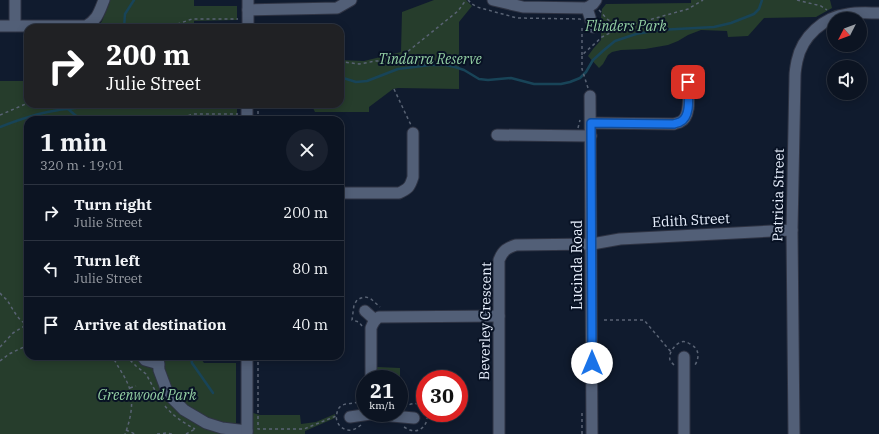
<!DOCTYPE html>
<html lang="en">
<head>
<meta charset="utf-8">
<style>
	:root { --surface:#0c1422; --page:#1a212f; --text:#f1f3f6; --muted:#9a9ea5; --line:#2c3340 }
	body { margin:0; font-family:"IBM Plex Serif",serif; background:var(--page); color:var(--text); height:100vh; display:flex; flex-direction:column; font-size:15px; white-space:nowrap }
	* { box-sizing:border-box; margin:0 }
	p { font-size:13px; color:var(--muted) }
	.icon { flex:none; width:22px; height:22px; fill:none; stroke:currentColor; stroke-width:2; stroke-linecap:round; stroke-linejoin:round }
	.map { position:relative; flex:1; overflow:hidden }
	.sheet { position:absolute; left:24px; top:116px; width:320px; height:244px; display:flex; flex-direction:column; background:var(--surface); border-radius:12px; box-shadow:0 2px 10px #0003,0 0 0 1px var(--line) }
	.sheet>* { flex:none }
	.guide { position:absolute; left:24px; top:24px; width:320px; height:84px; border-radius:12px; box-shadow:0 2px 10px #0003,0 0 0 1px var(--line); background:#202124; color:#fff; overflow:hidden }
	.needle { width:26px; rotate:228deg }
	.buttons { position:absolute; left:827px; top:12px; display:grid; gap:8px }
	.buttons a { display:grid; place-items:center; width:40px; height:40px; border-radius:50%; background:var(--surface); box-shadow:0 2px 10px #0003,0 0 0 1px var(--line); font-size:20px }
	.speed { position:absolute; left:356px; top:370px; display:flex; gap:8px; font-size:20px; font-weight:700; text-align:center }
	.speed>* { display:grid; place-content:center; width:52px; height:52px; border-radius:50%; background:var(--surface); box-shadow:0 2px 10px #0003,0 0 0 1px var(--line); line-height:1 }
	.speed small { font-size:10px; font-weight:400 }
	.speed .limit { border:6px solid #d22; background:#fff; color:#111 }
	.pin { position:absolute; display:grid; place-items:center; width:34px; height:34px; color:#fff; margin:-17px; border-radius:8px; box-shadow:0 2px 6px #0006 }
	.me { position:absolute; width:44px; margin:-22px; rotate:0deg; stroke-linejoin:round; filter:drop-shadow(0 0 3px #0008) }
	.turn { display:flex; align-items:center; gap:14px; height:84px; padding:0 16px; font-size:18px }
	.turn .icon { width:52px; height:52px; stroke-width:2.5 }
	.turn b { display:block; font-size:28px; line-height:34px }
	.round { display:grid; place-items:center; flex:none; width:42px; height:42px; border-radius:21px; background:var(--page) }
	.summary { display:flex; align-items:center; justify-content:space-between; height:68px; padding:0 16px }
	h1 { font-size:24px; font-weight:700; line-height:30px }
	ul { padding:0; list-style:none }
	li { display:flex; align-items:center; gap:12px; height:56px; padding:0 16px; border-top:1px solid var(--line) }
	li div { flex:1 }
	li b { display:block; font-size:15px }
	li em { font-style:normal }
	.map>svg:first-child { display:block }
</style>
</head>
<body>
<div class="map">
<svg width="879" height="434" viewBox="0 0 879 434">
	<rect width="100%" height="100%" fill="#101b2e"/>
	<g fill="#263d2c">
		<polygon points="110,0 194,0 194,6 237,6 237,20 194,21 194,28 97,28 102,21"/>
		<polygon points="434,0 466,0 472,6 459,22 459,89 398,88 393,89 369,107 369,112 315,112 311,104 340,104 340,60 364,61 401,52 402,12"/>
		<polygon points="691,0 830,0 832,8 816,17 764,18 748,36 728,37 727,31 701,30 688,35 678,41 668,45 645,49 621,50 612,52 608,55 603,64 599,68 588,56 593,49 601,40 601,18 602,9 606,4 691,3"/>
		<polygon points="0,81 28,81 28,104 237,104 237,120 28,120 28,356 199,356 204,363 236,363 236,434 0,434"/>
		<polygon points="377,367 400,368 400,406 399,406 399,379 377,379"/>
		<polygon points="253,413 260,415 300,415 301,424 316,422 335,414 335,418 305,431 305,434 253,434"/>
	</g>
	<g fill="none" stroke-linecap="round" stroke-linejoin="round">
		<g stroke="#184458" stroke-width="2.5">
			<polyline points="124,28 125,14 134,0"/>
			<polyline points="340,77 356,82 367,81 398,69 430,65 446,65 455,67 464,70 479,79 488,80 511,78 534,84 561,84 570,82 580,78 586,72 593,60 604,50 615,41 636,34 659,30 714,27 731,23 754,14 759,9 762,0"/>
			<polyline points="68,109 81,120"/>
			<path d="M0,127C18,120 35,114 53,111C67,108 80,109 93,104"/>
			<polyline points="191,356 192,363 213,393"/>
		</g>
		<defs>
			<g id="minor">
				<polyline points="15,0 15,25"/>
				<polyline points="493,0 523,7 587,8"/>
				<polyline points="587,8 593,27"/>
				<polyline points="587,8 593,4 596,0"/>
				<polyline points="248,10 337,8 351,0"/>
				<path d="M0,26H86C98,19 99,12 104,0"/>
				<polyline points="248,28 248,0"/>
				<polyline points="590,96 592,434"/>
				<polyline points="247,120 247,104"/>
				<path d="M591,123L674,124C676,123 678,123 680,122C692,117 688,93 688,82"/>
				<polyline points="497,135 591,136"/>
				<path d="M340,193H399C408,189 410,187 413,177V133"/>
				<polyline points="365,311 375,320"/>
				<polyline points="142,356 145,360 159,364"/>
				<polyline points="158,356 159,370 168,394 184,410 206,423 222,428 247,431"/>
				<polyline points="684,357 684,434"/>
				<path d="M371,379V328C373,323 374,320 379,317L499,316"/>
				<polyline points="350,417 370,414 414,418"/>
				<polyline points="247,434 247,356"/>
				<path d="M499,434V260C503,250 507,248 516,245L592,244L620,239L792,230"/>
				<path d="M794,434L792,230L795,76C795,71 796,66 797,61C802,36 824,17 848,14C858,12 869,13 879,13"/>
			</g>
		</defs>
		<use href="#minor" stroke="#2f3444" stroke-width="13"/>
		<g stroke="#596374" stroke-width="1.5" stroke-dasharray="3 3" stroke-linecap="butt">
			<polyline points="468,0 472,4 477,7 517,18 580,19 581,20"/>
			<polyline points="797,0 821,6 827,10"/>
			<polyline points="599,10 607,19 620,28 688,9 703,0"/>
			<polyline points="166,28 192,19 238,19"/>
			<polyline points="582,55 582,27"/>
			<polyline points="340,63 344,62 359,64 376,61 396,61 458,11 466,0"/>
			<polyline points="588,88 582,69 582,55 602,37 620,28"/>
			<polyline points="394,89 409,121 411,125"/>
			<polyline points="0,115 28,103"/>
			<polyline points="177,120 193,114 238,114"/>
			<polyline points="258,120 258,104"/>
			<polyline points="578,128 580,120"/>
			<path d="M0,293C2,296 5,298 7,300C13,309 18,321 28,325"/>
			<polyline points="604,320 644,320 671,352"/>
			<polyline points="362,326 359,322 352,320 354,305 357,300 361,298 365,297 370,298 380,307"/>
			<polyline points="0,347 13,333 26,325"/>
			<path d="M110,356L114,359C119,369 127,379 130,390C134,404 130,421 125,434"/>
			<polyline points="126,356 136,366 146,374 157,394"/>
			<polyline points="258,356 258,429 304,429 336,416"/>
			<polyline points="0,361 9,354 28,345"/>
			<path d="M674,365C672,363 671,362 670,360C668,353 675,344 681,342C684,341 687,342 690,344C699,348 700,357 695,365"/>
			<polyline points="130,388 136,386"/>
			<path d="M165,406C173,416 184,423 195,429"/>
			<path d="M404,407C412,403 419,401 425,409"/>
			<polyline points="582,413 582,434"/>
			<path d="M361,425C357,428 353,431 347,430C343,429 339,426 338,423C336,420 336,416 337,413C339,399 356,407 362,399C365,395 364,389 364,384"/>
			<path d="M404,427C406,428 408,430 410,430C421,434 429,423 427,413"/>
			<polyline points="126,430 135,434"/>
			<polyline points="157,434 167,433 172,434"/>
			<polyline points="186,434 195,429"/>
		</g>
		<use href="#minor" stroke="#525f77" stroke-width="11"/>
	</g>
	<g fill="none" stroke-linecap="round" stroke-linejoin="round">
		<defs>
			<path id="route" d="M592,363L591,123L674,124C676,123 678,123 680,122C692,117 688,93 688,82"/>
		</defs>
		<use href="#route" stroke="#114b97" stroke-width="10"/>
		<use href="#route" stroke="#1a73e8" stroke-width="7"/>
	</g>
	<g text-anchor="middle" dominant-baseline="central" stroke-width="4" stroke-linejoin="round" paint-order="stroke">
		<g font-size="14" font-style="italic" fill="#93cfa3" stroke="#081224">
			<text x="626" y="26">Flinders Park</text>
			<text x="430" y="59">Tindarra Reserve</text>
			<text x="147" y="395">Greenwood Park</text>
		</g>
		<g font-size="14" fill="#e8f0fe" stroke="#081224">
			<text transform="translate(778 195) rotate(-89)">Patricia Street</text>
			<text transform="translate(691 220) rotate(-3)">Edith Street</text>
			<text transform="translate(577 265) rotate(-90)">Lucinda Road</text>
			<text transform="translate(485 321) rotate(-89)">Beverley Crescent</text>
		</g>
	</g>
</svg>
<div class="buttons">
<a><svg class="needle" viewBox="-14 -14 28 28"><path d="M0-13l5 13h-10z" fill="#e53935"/><path d="M0 13l5-13h-10z" fill="#9a9ea5"/></svg></a>
<a><svg class="icon" aria-label="sound" viewBox="0 0 24 24"><path d="M4 9h4l5-4v14l-5-4H4zM17 9q2 3 0 6"/></svg></a>
</div>
<div class="speed"><div>21<small>km/h</small></div><div class="limit">30</div></div>
<div class="pin" style="left:688px;top:82px;background:#d93025"><svg class="icon" aria-label="arrive" viewBox="0 0 24 24"><path d="M6 21V4h12l-3 4 3 4H6"/></svg></div>
<svg class="me" style="left:592px;top:363px" viewBox="-20 -20 40 40"><circle r="19" fill="#fff"/><path d="M0-13L10 11 0 6-10 11z" fill="#1a73e8"/></svg>
<div class="guide">
<div class="turn"><svg class="icon" aria-label="right" viewBox="0 0 24 24"><path d="M7 20v-9h11M14 6l5 5-5 5"/></svg><div><b>200 m</b>Julie Street</div></div>
</div>
<section class="sheet">
<div class="summary"><div><h1>1 min</h1><p>320 m · 19:01</p></div><a class="round"><svg class="icon" aria-label="close" viewBox="0 0 24 24"><path d="M6 6l12 12M18 6L6 18"/></svg></a></div>
<ul>
<li><svg class="icon" aria-label="right" viewBox="0 0 24 24"><path d="M7 20v-9h11M14 6l5 5-5 5"/></svg><div><b>Turn right</b><p>Julie Street</p></div><em>200 m</em></li>
<li><svg class="icon" aria-label="left" viewBox="0 0 24 24"><path d="M17 20v-9H6M10 6l-5 5 5 5"/></svg><div><b>Turn left</b><p>Julie Street</p></div><em>80 m</em></li>
<li><svg class="icon" aria-label="arrive" viewBox="0 0 24 24"><path d="M6 21V4h12l-3 4 3 4H6"/></svg><div><b>Arrive at destination</b></div><em>40 m</em></li>
</ul>
</section>
</div>
</body>
</html>
